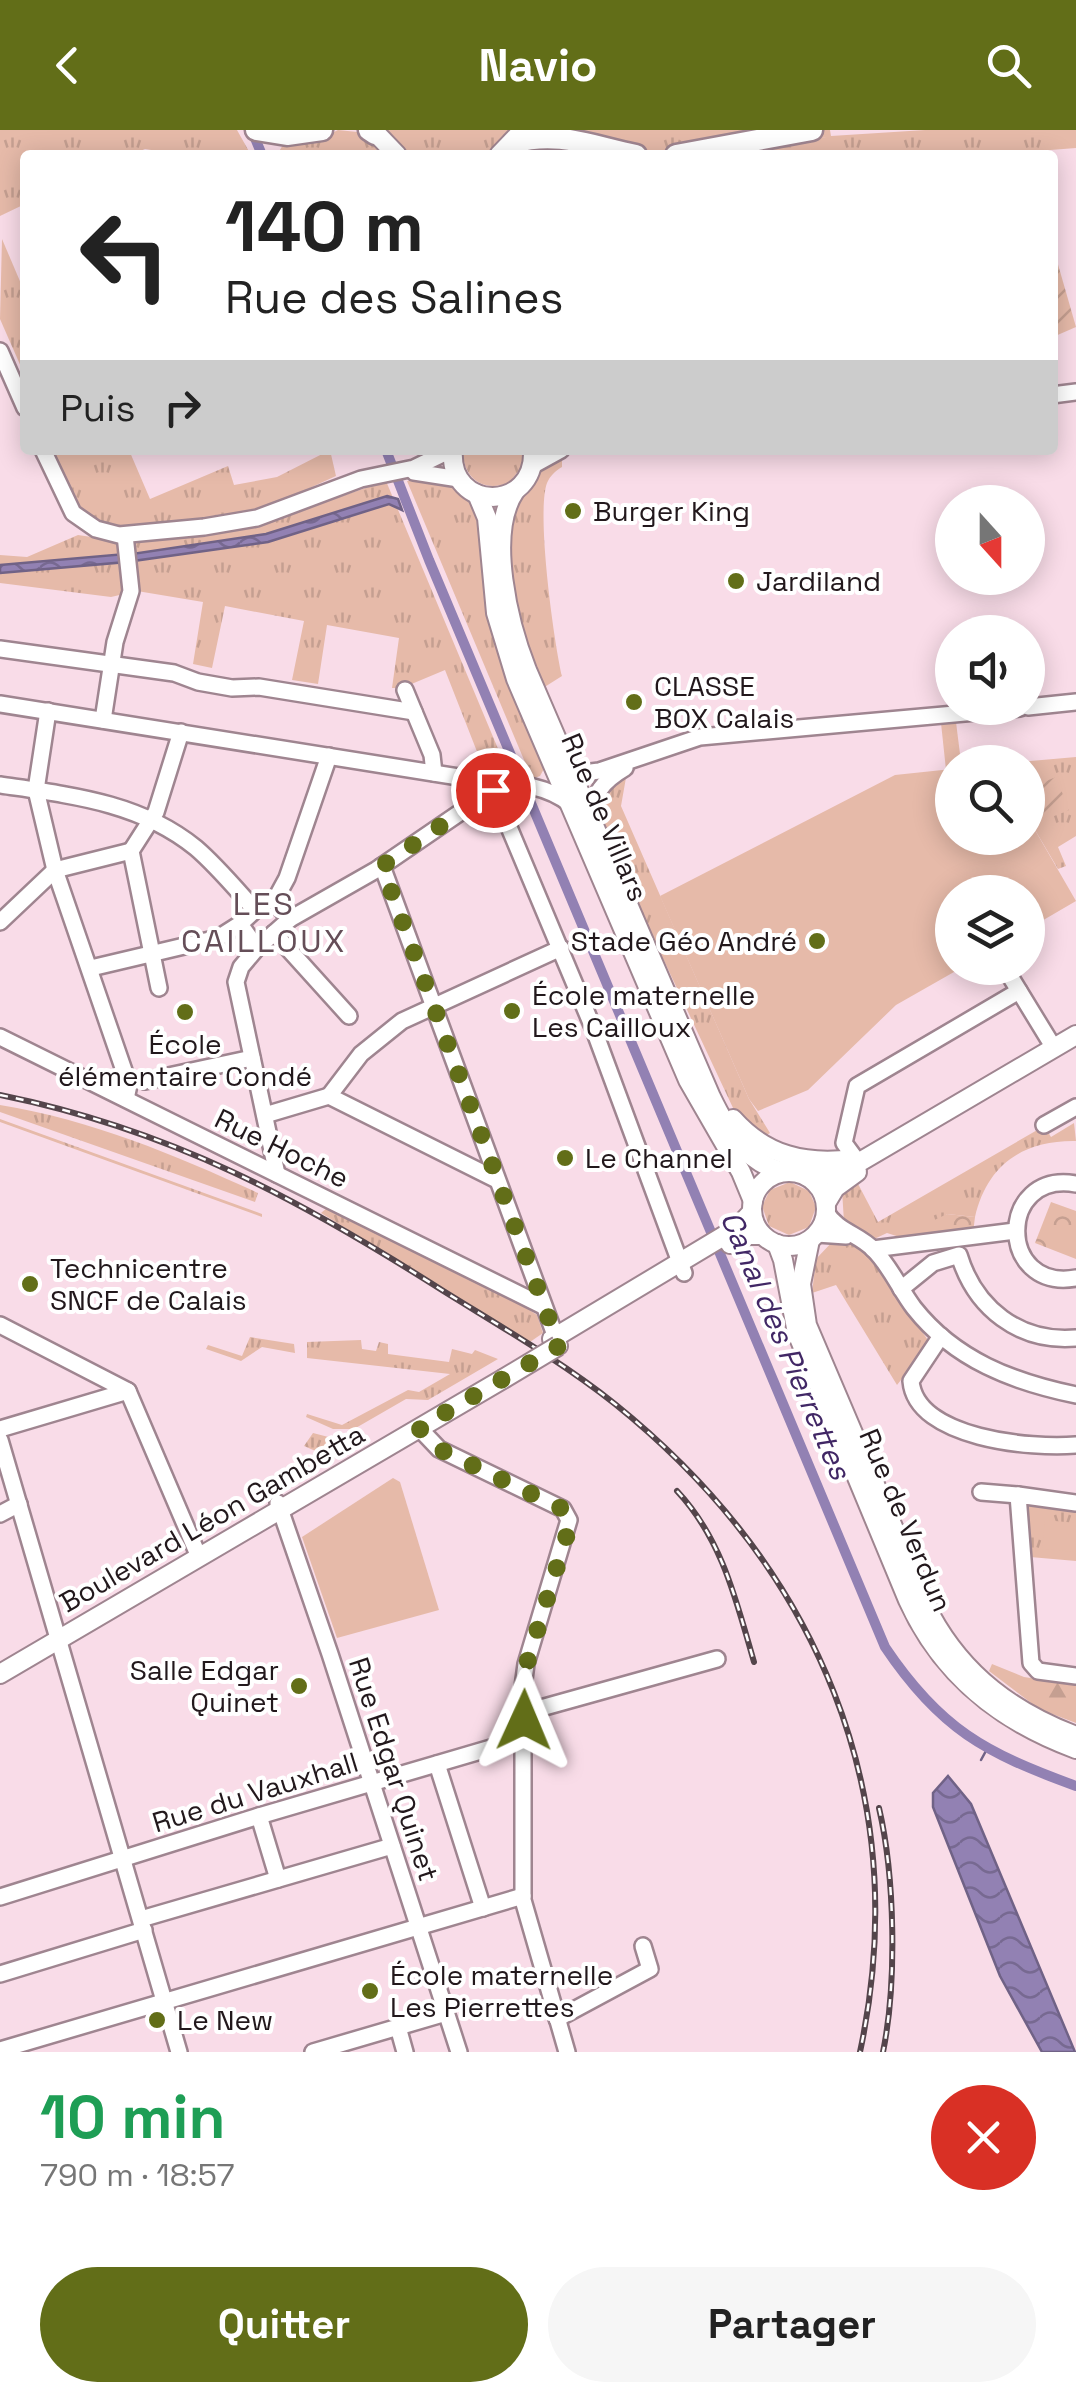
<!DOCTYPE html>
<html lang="fr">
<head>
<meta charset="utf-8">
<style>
	:root { --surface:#fff; --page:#f6f6f6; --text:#222; --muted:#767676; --accent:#626e18 }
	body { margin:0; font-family:"Space Grotesk",sans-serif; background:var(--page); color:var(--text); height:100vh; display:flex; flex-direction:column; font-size:38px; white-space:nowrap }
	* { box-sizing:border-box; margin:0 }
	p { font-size:32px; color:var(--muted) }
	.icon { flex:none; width:55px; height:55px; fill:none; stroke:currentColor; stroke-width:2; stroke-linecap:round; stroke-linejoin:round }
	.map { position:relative; height:1922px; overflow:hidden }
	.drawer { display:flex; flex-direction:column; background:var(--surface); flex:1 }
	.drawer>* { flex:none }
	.banner { position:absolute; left:20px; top:20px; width:1038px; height:305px; border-radius:10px; box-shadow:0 5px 25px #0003; background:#fff; color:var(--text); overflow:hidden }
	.needle { width:65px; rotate:159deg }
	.tools { position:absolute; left:935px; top:355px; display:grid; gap:20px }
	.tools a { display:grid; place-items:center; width:110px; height:110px; border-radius:50%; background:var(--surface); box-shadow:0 5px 25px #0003; font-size:50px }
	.pin { position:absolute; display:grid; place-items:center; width:85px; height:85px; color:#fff; margin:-42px; border:5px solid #fff; border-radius:50%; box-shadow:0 2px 10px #0007 }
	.me { position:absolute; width:110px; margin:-55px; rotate:1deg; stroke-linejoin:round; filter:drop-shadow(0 0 8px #0008) }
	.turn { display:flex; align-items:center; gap:35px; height:210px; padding:0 40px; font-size:45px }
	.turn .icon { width:130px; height:130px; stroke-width:2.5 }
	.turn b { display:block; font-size:70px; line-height:85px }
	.then { display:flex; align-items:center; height:95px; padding:0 40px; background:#0003; gap:20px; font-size:38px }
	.round { display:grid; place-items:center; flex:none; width:105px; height:105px; border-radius:52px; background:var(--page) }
	.overview { display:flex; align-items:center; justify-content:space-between; height:170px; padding:0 40px }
	h1 { font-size:60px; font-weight:800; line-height:75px; color:#1e9e55 }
	.action { display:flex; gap:20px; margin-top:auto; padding:20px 40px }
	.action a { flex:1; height:115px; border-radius:60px; background:var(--accent); color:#fff; font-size:40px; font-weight:800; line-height:115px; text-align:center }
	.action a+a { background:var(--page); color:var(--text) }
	header { display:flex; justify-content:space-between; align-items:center; height:130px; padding:0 40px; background:var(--accent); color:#fff; font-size:45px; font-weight:800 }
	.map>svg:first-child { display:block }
</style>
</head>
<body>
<header><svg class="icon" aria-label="back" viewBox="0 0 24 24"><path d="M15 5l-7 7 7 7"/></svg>Navio<svg class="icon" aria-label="search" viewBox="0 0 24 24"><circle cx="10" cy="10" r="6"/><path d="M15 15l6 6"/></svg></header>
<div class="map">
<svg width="1076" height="1922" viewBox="0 0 1076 1922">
	<defs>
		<pattern id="grass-tufts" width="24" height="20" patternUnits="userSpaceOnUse" patternTransform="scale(2.5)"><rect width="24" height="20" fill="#e6baa9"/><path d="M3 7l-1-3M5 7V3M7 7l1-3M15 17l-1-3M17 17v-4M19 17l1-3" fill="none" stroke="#c59f91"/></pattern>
		<pattern id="forest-firs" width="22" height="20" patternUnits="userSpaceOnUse" patternTransform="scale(2.5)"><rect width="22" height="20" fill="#e6baa9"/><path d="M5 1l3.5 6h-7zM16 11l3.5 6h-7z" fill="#c59f91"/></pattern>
		<pattern id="park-crowns" width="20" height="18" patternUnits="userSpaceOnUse" patternTransform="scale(2.5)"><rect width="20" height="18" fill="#e6baa9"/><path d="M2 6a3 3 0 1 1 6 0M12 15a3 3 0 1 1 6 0" fill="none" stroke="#c59f91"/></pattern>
		<pattern id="garden-furrows" width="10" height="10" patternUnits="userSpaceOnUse" patternTransform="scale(2.5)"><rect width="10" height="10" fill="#e6baa9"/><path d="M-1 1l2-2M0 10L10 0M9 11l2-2" fill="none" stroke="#c59f91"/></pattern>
		<pattern id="water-waves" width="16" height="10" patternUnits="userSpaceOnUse" patternTransform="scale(2.5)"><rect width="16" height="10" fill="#9281b3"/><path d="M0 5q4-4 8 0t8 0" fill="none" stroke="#776991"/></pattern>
	</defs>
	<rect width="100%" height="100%" fill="#f9dce8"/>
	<g fill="url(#grass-tufts)">
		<polygon points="0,0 237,0 251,25 182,25 145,19 131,25 25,25 25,74 0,86"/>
		<polygon points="338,0 367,3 386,25 277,25 284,13 324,7"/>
		<polygon points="383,0 514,0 506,12 487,25 410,25 394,15"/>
		<polygon points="543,0 830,0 831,6 925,0 1076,0 1076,18 1025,22 1025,25 803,25 827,7 735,25 527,25 539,10"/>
		<polygon points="2,109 25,163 25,246 0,189"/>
		<path d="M68,320H129L150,369L228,336L234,355L277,347L330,320L336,346L257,382L115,398C76,392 67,359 53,326Z"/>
		<path d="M463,320H523V335L510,352C484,364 462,348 463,320Z"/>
		<path d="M562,329V337C555,341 550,346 547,353C536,383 554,512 562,546L543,558C523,510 493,416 518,367C525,354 538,342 547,330Z"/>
		<polygon points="431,349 448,353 476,379 487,479 503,540 546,635 540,646 532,649 407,351"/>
		<polygon points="386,351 509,645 485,642 445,540 402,558 392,558 399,508 327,495 318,554 292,550 304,491 225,476 212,538 193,534 203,472 137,461 111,467 0,453 0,425 27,427 78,405 132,413 264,393"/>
		<polygon points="956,592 961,632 952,632 952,639 946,640 941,593"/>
		<polygon points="1076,627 1076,706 1058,717 1066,736 1058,739 1028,688 1028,632 1019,632"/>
		<path d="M627,642L621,676L749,969L770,1003L761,1009L734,980L600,694C597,671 610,657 627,642Z"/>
		<path d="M0,975C92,990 175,1025 258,1063L255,1072L0,982Z"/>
		<polygon points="0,989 262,1084 262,1087 0,992"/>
		<path d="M1074,993L1076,1011C1023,1010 987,1035 975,1087L947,1084L915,1112L887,1103L872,1110L844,1092L842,1060L856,1050L878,1092L1039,999H1046L1051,1007Z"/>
		<polygon points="790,1052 809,1061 816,1077 809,1097 789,1105 769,1096 762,1076 770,1060"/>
		<polygon points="327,1078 519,1173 537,1185 543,1203 530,1212 321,1083"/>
		<polygon points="834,1110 858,1116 867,1123 930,1213 897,1255 836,1155 812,1163 816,1129"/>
		<polygon points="250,1207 294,1214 295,1223 262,1217 241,1231 206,1219 208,1215 242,1226"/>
		<polygon points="361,1210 362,1219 376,1221 379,1212 388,1214 388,1224 449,1232 452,1219 472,1224 475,1220 498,1229 428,1270 406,1269 354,1299 333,1299 306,1287 307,1284 342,1295 408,1260 419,1262 450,1244 307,1228 307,1212"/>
		<polygon points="313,1303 340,1310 365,1307 334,1329 304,1316"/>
		<polygon points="1036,1373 1042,1377 1076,1381 1076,1431 1030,1427 1027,1376"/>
	</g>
	<g fill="url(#forest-firs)">
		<polygon points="831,6 803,25 735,25"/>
		<polygon points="992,1534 1024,1547 1076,1555 1076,1593 1039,1579 989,1541"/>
	</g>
	<g fill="url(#park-crowns)">
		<polygon points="1051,1072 1076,1081 1076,1129 1035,1113"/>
		<polygon points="947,1084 975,1087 973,1103 953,1106 944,1101 915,1112 920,1097"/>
	</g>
	<g fill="url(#garden-furrows)">
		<polygon points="1053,117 1076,197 1053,207 1052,207"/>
		<polygon points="1056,647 1069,680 1042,691 1029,658"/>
	</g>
	<g fill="#e6baa9">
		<polygon points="952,639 952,708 1028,708 1028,688 1076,771 1028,799 1028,762 952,762 952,838 961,838 896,875 808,960 758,981 749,969 660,766 895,645"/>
		<polygon points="393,1348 400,1352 439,1480 337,1508 302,1407"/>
		<polygon points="1045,1390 1076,1393 1076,1422 1042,1419"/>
	</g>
	<g fill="url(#water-waves)" stroke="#706286" stroke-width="2.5">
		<polygon points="387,366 398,369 402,380 389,374 268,412 133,431 132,424 266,404"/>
		<polygon points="125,424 126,432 0,443 0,435"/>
		<polygon points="948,1646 971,1674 1075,1922 1042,1922 1000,1846 933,1677 933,1663"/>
	</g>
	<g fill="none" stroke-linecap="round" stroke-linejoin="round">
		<polyline stroke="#706286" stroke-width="2.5" points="981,1630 987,1619"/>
		<g stroke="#9281b3" stroke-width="10">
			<polyline points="252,1 262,25"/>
			<path d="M386,320L429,430L885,1517C940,1599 985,1623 1076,1656"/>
		</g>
		<defs>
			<g id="minor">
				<polyline points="0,221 25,278"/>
				<polyline points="1052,265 1076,262"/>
				<polyline points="43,320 73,383 96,399 119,405 204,397 257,388 361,349 414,338 451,320"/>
				<polyline points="532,336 561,320"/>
				<polyline points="414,342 459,349"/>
				<polyline points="0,519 174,543 198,552 232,558 259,557 414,582"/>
				<polyline points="405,560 432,625 434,643"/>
				<path d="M0,574L490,652C519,654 546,655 570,674"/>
				<polyline points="1028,577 1076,572"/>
				<polyline points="48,581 36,660 55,740 129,955 126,969"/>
				<polyline points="103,590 115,512 131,461 125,405"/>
				<polyline points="569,640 583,643 599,641 700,607 1020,578"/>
				<polyline points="490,652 594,900 684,1143"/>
				<path d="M0,655C69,665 140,672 196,718C217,736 236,759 255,780"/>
				<path d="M591,690C592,664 603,651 625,638"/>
				<polyline points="382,736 559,1216"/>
				<polygon points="272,769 290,789 257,818 240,794 263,773"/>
				<polyline points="275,770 287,748 329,626"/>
				<polyline points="290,789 376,740 493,660"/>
				<polyline points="0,792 55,740 131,721"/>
				<polyline points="274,803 349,886"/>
				<polyline points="257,818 241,837 236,852 277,1044"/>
				<polyline points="91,838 218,808 240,794"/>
				<polyline points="1005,838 1054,918"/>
				<polyline points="159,858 131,721 156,682 181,602"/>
				<polyline points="0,907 541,1175"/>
				<polyline points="145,951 252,928"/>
				<polyline points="329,966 361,924 402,891 561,818"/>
				<polyline points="329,966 497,1050"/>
				<polyline points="265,985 329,966"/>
				<polyline points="1044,995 1076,977"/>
				<polyline points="855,1028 844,1013 857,956 1019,861"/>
				<path d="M1076,1054C997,1040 997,1162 1076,1148"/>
				<path d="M826,1082C838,1102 859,1104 874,1120C891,1137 900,1160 914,1178C955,1230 1013,1252 1076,1265"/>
				<polyline points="817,1104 846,1106"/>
				<polyline points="873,1119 1015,1101"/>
				<path d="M901,1159L933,1133L959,1125C975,1178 1019,1213 1076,1208"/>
				<polyline points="0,1195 128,1261 199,1427"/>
				<path d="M941,1206L911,1251C916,1309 1033,1319 1076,1315"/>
				<polyline points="419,1298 439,1319 563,1379 569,1390 526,1534 523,1557 523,1770 567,1922"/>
				<polyline points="0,1299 128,1261"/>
				<polyline points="0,1310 179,1922"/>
				<polyline points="981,1362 1018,1365"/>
				<polyline points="278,1373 330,1524 459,1922"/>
				<polyline points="1076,1373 1018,1365 1031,1533 1038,1541 1076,1546"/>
				<polyline points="0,1384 19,1374"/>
				<polyline points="523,1583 717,1529"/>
				<polyline points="437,1634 483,1778"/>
				<polyline points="259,1686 278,1749"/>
				<polyline points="0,1767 259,1686 525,1608"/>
				<polyline points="141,1789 392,1716"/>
				<polyline points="0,1844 144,1800"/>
				<polyline points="557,1889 650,1839 643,1816"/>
				<polyline points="398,1897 405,1922"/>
				<polyline points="0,1920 523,1766"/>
				<polyline points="313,1922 446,1883"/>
			</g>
			<g id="major">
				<polyline points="373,0 397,25"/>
				<polyline points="499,25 523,0"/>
				<path d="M453,320C448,382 536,383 533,320"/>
				<path d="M515,361C486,404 509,495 527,540L711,967C727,1000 746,1034 785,1042"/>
				<polyline points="477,364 487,388 496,483 516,549 688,950 741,1042 753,1071"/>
				<path d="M733,989C766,1026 805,1035 853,1029"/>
				<circle cx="789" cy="1079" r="37"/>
				<polyline points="808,1047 826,1045 858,1033 1076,905"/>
				<polyline points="826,1073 835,1058 857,1042"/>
				<path d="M810,1110L801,1154L807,1195L931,1486C964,1546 1013,1582 1076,1606"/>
				<polyline points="730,1114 749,1105 762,1105"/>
				<path d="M777,1114L783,1130L797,1203L908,1470C942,1545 1000,1591 1076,1619"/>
				<polyline points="552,1209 737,1098 752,1082"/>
				<polyline points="0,1544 503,1249"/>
			</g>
			<g id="highway">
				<polyline points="256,0 287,5 322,0"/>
				<polyline points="369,0 375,4"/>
				<path d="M513,13C558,0 591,16 636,25"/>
				<polyline points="676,25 812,0"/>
			</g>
		</defs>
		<use href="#minor" stroke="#9f8590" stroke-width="20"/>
		<use href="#major" stroke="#9f8590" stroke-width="22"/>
		<use href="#highway" stroke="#9f8590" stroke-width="25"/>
		<use href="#minor" stroke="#fff" stroke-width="15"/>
		<use href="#major" stroke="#fff" stroke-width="18"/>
		<use href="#highway" stroke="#fff" stroke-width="20"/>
		<defs>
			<g id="rail">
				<path d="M0,965C172,1000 299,1069 445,1162C503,1198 562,1232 615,1274C817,1437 915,1664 860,1922"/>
				<path d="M677,1361C722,1409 736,1470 754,1532"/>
				<path d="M879,1678C895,1747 897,1853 883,1922"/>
			</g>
		</defs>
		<use href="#rail" stroke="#54454b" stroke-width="6"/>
		<use href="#rail" stroke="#fff" stroke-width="2.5" stroke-dasharray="8" stroke-linecap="butt"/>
		<defs>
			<polyline id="major-bridge" points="503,1249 558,1216"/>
		</defs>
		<use href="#major-bridge" stroke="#9f8590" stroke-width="22" stroke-linecap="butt"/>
		<use href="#major-bridge" stroke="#fff" stroke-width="18"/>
	</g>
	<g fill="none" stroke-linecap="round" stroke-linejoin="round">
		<polyline stroke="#626e18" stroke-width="18" stroke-dasharray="0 32.4" points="493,660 382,736 559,1216 419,1298 439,1319 563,1379 569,1398 524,1543 524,1590"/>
	</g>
	<g fill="#626e18" stroke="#fff" stroke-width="4">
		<circle cx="573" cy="381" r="10"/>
		<circle cx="736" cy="451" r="10"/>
		<circle cx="634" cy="572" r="10"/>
		<circle cx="817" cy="811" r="10"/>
		<circle cx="512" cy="881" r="10"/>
		<circle cx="185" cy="882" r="10"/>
		<circle cx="565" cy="1028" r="10"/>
		<circle cx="30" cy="1154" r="10"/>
		<circle cx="299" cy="1556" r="10"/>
		<circle cx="370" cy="1861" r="10"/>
		<circle cx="157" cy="1890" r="10"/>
	</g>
	<g text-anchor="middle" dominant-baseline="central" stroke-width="8" stroke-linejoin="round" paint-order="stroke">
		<g font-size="28" fill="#22181c" stroke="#fff" text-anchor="start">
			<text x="593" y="381">Burger King</text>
			<text x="756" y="451">Jardiland</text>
			<text x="654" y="556">CLASSE<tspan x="654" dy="32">BOX Calais</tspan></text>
			<text x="797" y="811" text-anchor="end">Stade Géo André</text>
			<text x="532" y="865">École maternelle<tspan x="532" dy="32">Les Cailloux</tspan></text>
			<text x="185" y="914" text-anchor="middle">École<tspan x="185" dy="32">élémentaire Condé</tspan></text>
			<text x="585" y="1028">Le Channel</text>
			<text x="50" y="1138">Technicentre<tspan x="50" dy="32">SNCF de Calais</tspan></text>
			<text x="279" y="1540" text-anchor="end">Salle Edgar<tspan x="279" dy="32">Quinet</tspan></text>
			<text x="390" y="1845">École maternelle<tspan x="390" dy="32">Les Pierrettes</tspan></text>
			<text x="177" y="1890">Le New</text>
		</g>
		<g font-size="28" fill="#22181c" stroke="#fff">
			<text transform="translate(605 687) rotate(67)">Rue de Villars</text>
			<text transform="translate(282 1018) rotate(26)">Rue Hoche</text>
			<text transform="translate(212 1388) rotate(-30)">Boulevard Léon Gambetta</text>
			<text transform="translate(906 1390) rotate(67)">Rue de Verdun</text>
			<text transform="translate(394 1639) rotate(72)">Rue Edgar Quinet</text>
			<text transform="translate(255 1662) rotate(-17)">Rue du Vauxhall</text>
		</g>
		<g font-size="30" font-style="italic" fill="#412765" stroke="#fff">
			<text transform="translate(786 1215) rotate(67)">Canal des Pierrettes</text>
		</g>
		<g font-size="32" letter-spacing="2.5" fill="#654e58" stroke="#fff">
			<text x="264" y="774">LES<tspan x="264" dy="37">CAILLOUX</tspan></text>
		</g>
	</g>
</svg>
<div class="tools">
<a><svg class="needle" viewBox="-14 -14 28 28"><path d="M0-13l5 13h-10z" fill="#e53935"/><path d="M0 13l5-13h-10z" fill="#767676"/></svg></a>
<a><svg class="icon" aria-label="sound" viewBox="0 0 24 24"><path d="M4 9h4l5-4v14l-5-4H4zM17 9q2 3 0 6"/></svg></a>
<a><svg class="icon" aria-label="search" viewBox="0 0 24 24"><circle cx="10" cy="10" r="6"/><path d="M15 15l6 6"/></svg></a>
<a><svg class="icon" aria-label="layers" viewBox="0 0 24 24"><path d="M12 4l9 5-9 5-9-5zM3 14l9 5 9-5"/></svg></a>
</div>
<div class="pin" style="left:493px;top:660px;background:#d93025"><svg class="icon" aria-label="arrive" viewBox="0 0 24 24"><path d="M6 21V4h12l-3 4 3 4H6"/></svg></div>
<svg class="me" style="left:524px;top:1590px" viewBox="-20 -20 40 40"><path d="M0-17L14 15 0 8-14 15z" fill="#626e18" stroke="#fff" stroke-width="4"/></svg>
<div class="banner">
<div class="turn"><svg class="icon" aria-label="left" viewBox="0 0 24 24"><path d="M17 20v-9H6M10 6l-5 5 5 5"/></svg><div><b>140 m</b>Rue des Salines</div></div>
<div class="then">Puis<svg class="icon" aria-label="right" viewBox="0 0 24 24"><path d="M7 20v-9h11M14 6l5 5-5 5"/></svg></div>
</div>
</div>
<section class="drawer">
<div class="overview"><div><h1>10 min</h1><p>790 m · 18:57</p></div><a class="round" style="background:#d93025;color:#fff"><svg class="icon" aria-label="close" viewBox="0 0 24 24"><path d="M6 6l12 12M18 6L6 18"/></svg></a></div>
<div class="action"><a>Quitter</a><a>Partager</a></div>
</section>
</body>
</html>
